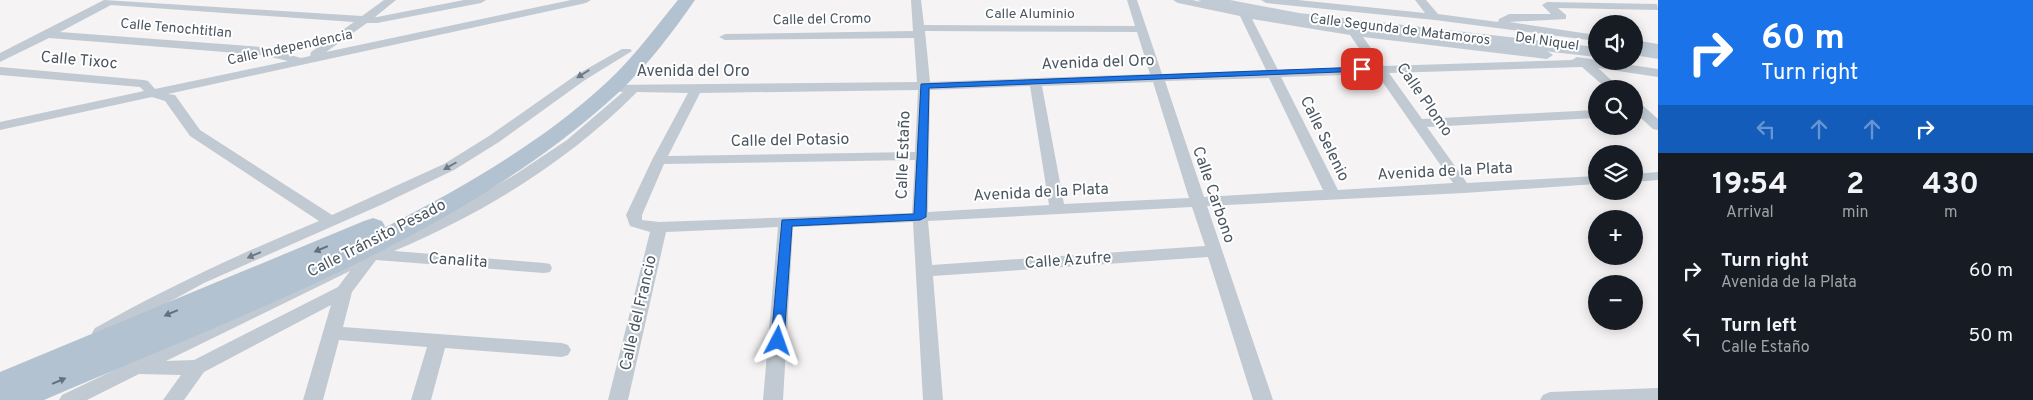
<!DOCTYPE html>
<html lang="en">
<head>
<meta charset="utf-8">
<style>
	:root { --surface:#171b24; --page:#20242c; --text:#f1f3f6; --muted:#9ea1a6 }
	body { margin:0; font-family:Overpass,sans-serif; background:var(--page); color:var(--text); height:100vh; display:flex; flex-direction:column; font-size:19px; white-space:nowrap }
	* { box-sizing:border-box; margin:0 }
	p { font-size:16px; color:var(--muted) }
	.icon { flex:none; width:28px; height:28px; fill:none; stroke:currentColor; stroke-width:2; stroke-linecap:round; stroke-linejoin:round }
	.map { position:relative; flex:1; overflow:hidden }
	.sheet { display:flex; flex-direction:column; background:var(--surface); width:375px }
	.sheet>* { flex:none }
	.hud { background:#1a73e8; color:#fff; overflow:hidden }
	.fabs { position:absolute; left:1588px; top:15px; display:grid; gap:10px }
	.fabs a { display:grid; place-items:center; width:55px; height:55px; border-radius:50%; background:var(--surface); box-shadow:0 2px 12px #0003; font-size:25px }
	.pin { position:absolute; display:grid; place-items:center; width:42px; height:42px; color:#fff; margin:-21px; border-radius:10px; box-shadow:0 2px 8px #0006 }
	.me { position:absolute; width:55px; margin:-28px; rotate:4deg; stroke-linejoin:round; filter:drop-shadow(0 0 4px #0008) }
	.turn { display:flex; align-items:center; gap:18px; height:105px; padding:0 20px; font-size:22px }
	.turn .icon { width:65px; height:65px; stroke-width:2.5 }
	.turn b { display:block; font-size:35px; line-height:42px }
	.lanes { display:flex; align-items:center; height:48px; padding:0 20px; background:#0003; justify-content:center; gap:25px; direction:ltr }
	.lanes .off { opacity:.35 }
	.eta { display:flex; justify-content:space-evenly; align-items:center; height:85px; text-align:center }
	.eta b { font-size:30px; font-weight:700; line-height:35px }
	ul { padding:0; list-style:none }
	li { display:flex; align-items:center; gap:15px; height:65px; padding:0 20px }
	li div { flex:1 }
	li b { display:block; font-size:19px }
	li em { font-style:normal }
	main { display:flex; flex:1; min-height:0 }
	.map>svg:first-child { display:block }
</style>
</head>
<body>
<main>
<div class="map">
<svg width="1658" height="400" viewBox="0 0 1658 400">
	<rect width="100%" height="100%" fill="#f5f3f3"/>
	<g fill="none" stroke-linecap="round" stroke-linejoin="round">
		<g fill="#c1cad2" fill-rule="evenodd">
			<path d="M104,0L362,16L384,0H396L375,17H377L464,0H486L481,3L377,23H367L326,52L571,0H591L586,3L168,94L175,95L200,130L332,215L444,164L489,136L576,75L622,49H630L632,51L585,80L499,142L454,170L383,204L204,283L101,339L95,338L92,333L95,328C168,287 241,253 319,221L190,136L165,101L152,97L0,130V122L144,91L140,87L0,75V67L144,80L148,81L155,89L288,61L262,55L49,38L0,62V53ZM111,5L354,22L311,52L310,56L301,58L262,47L60,32Z"/>
			<path d="M911,0H921L924,25L1135,26L1127,0H1137L1162,74L1266,70L1240,16L1178,3L1173,0H1192L1315,23L1547,51L1553,55L1547,59L1363,37L1384,66L1572,60L1577,57L1658,69V77L1598,68L1621,89H1607L1582,67L1389,73L1422,119L1596,110V118L1427,127L1467,183L1596,176V184L1464,193L1207,206L1273,400H1253L1208,257L933,276L943,400H923L913,222L793,227L783,400H763L778,227L666,232L628,400H608L650,232L630,226L626,215L652,160L688,93L637,92C569,161 482,214 394,251L544,263L550,264L552,268L550,272L544,273L376,260L352,292L343,327L562,343L568,345L571,350L568,355L562,357L445,348L431,400H411L427,347L339,340L323,400H303L331,305L204,372L184,400H163L181,375L139,374L87,400H59L62,395L366,250L429,225L516,174L567,140L623,92L607,91L605,88L607,85L917,82L914,38L725,40L719,37L725,34L913,31ZM1252,19L1350,35L1372,67L1278,70ZM925,31L1137,32L1150,74L930,82ZM1377,74L1453,183L1338,190L1281,77ZM1269,78L1323,190L1204,197L1165,81ZM1153,82L1189,198L1064,204L1042,86ZM1030,86L1049,205L928,212L930,90ZM918,90L915,152L668,156L700,93ZM915,160L912,213L659,222L642,220V215L664,164ZM1192,207L1205,246L932,265L928,221ZM350,271L338,287L194,360L166,361Z"/>
			<polygon points="1261,0 1298,0 1425,13 1415,0 1426,0 1438,14 1498,22 1499,19 1509,14 1551,14 1542,5 1547,2 1657,4 1658,10 1558,8 1566,15 1566,19 1509,22 1596,35 1596,41 1435,20 1266,3"/>
			<polygon points="1634,40 1658,44 1658,50 1634,46"/>
			<polygon points="1634,101 1639,102 1658,119 1658,130 1653,129 1634,112"/>
			<polygon points="1658,172 1658,180 1634,182 1634,174"/>
			<polygon points="1658,388 1658,400 1540,400 1543,395 1550,392"/>
		</g>
		<g fill="#c1cbd6" fill-rule="evenodd">
			<polygon points="1198,0 1230,0 1299,13 1596,47 1596,57 1299,23 1206,5"/>
			<polygon points="1634,45 1658,49 1658,59 1634,55"/>
		</g>
		<path fill="#b3c2d1" fill-rule="evenodd" d="M678,0H695C673,32 647,66 618,93C463,236 237,317 44,400H0V372L364,221L373,218L382,221L385,226L384,228C462,188 541,143 606,83C633,58 655,28 678,0Z"/>
	</g>
	<defs><path id="oneway-solid" d="M-6-.8H1V-3.2L6.5 0L1 3.2V.8H-6Z" transform="scale(1.25)"/></defs>
	<g fill="#6e7983">
		<use href="#oneway-solid" transform="translate(583 74) rotate(148)"/>
		<use href="#oneway-solid" transform="translate(450 166) rotate(150)"/>
		<use href="#oneway-solid" transform="translate(254 255) rotate(157)"/>
	</g>
	<g fill="#64717d">
		<use href="#oneway-solid" transform="translate(321 249) rotate(157)"/>
		<use href="#oneway-solid" transform="translate(171 313) rotate(157)"/>
		<use href="#oneway-solid" transform="translate(59 381) rotate(-23)"/>
	</g>
	<polygon fill="#1a73e8" stroke="#114b97" points="1362,67 1367,69 1365,71 929,88 926,217 920,220 792,226 784,341 778,346 771,341 782,220 914,214 921,84"/>
	<g text-anchor="middle" dominant-baseline="central" stroke-width="4" stroke-linejoin="round" paint-order="stroke">
		<g font-size="14" fill="#4a5661" stroke="#fff">
			<text x="1030" y="14">Calle Aluminio</text>
			<text transform="translate(822 20) rotate(-1)">Calle del Cromo</text>
			<text transform="translate(176 29) rotate(5)">Calle Tenochtitlan</text>
			<text transform="translate(1400 30) rotate(7)">Calle Segunda de Matamoros</text>
			<text transform="translate(1547 42) rotate(8)">Del Niquel</text>
			<text transform="translate(290 48) rotate(-12)">Calle Independencia</text>
		</g>
		<g font-size="16" fill="#4a5661" stroke="#fff">
			<text transform="translate(79 61) rotate(5)">Calle Tixoc</text>
			<text transform="translate(1098 63) rotate(-2)">Avenida del Oro</text>
			<text x="693" y="72">Avenida del Oro</text>
			<text transform="translate(1424 100) rotate(55)">Calle Plomo</text>
			<text transform="translate(1324 139) rotate(64)">Calle Selenio</text>
			<text transform="translate(790 141) rotate(-1)">Calle del Potasio</text>
			<text transform="translate(904 155) rotate(-88)">Calle Estaño</text>
			<text transform="translate(1445 172) rotate(-3)">Avenida de la Plata</text>
			<text transform="translate(1041 193) rotate(-3)">Avenida de la Plata</text>
			<text transform="translate(1213 195) rotate(71)">Calle Carbono</text>
			<text transform="translate(377 239) rotate(-27)">Calle Tránsito Pesado</text>
			<text transform="translate(458 261) rotate(4)">Canalita</text>
			<text transform="translate(1068 261) rotate(-4)">Calle Azufre</text>
			<text transform="translate(639 313) rotate(-77)">Calle del Francio</text>
		</g>
	</g>
</svg>
<div class="fabs">
<a><svg class="icon" aria-label="sound" viewBox="0 0 24 24"><path d="M4 9h4l5-4v14l-5-4H4zM17 9q2 3 0 6"/></svg></a>
<a><svg class="icon" aria-label="search" viewBox="0 0 24 24"><circle cx="10" cy="10" r="6"/><path d="M15 15l6 6"/></svg></a>
<a><svg class="icon" aria-label="layers" viewBox="0 0 24 24"><path d="M12 4l9 5-9 5-9-5zM3 14l9 5 9-5"/></svg></a>
<a>+</a>
<a>−</a>
</div>
<div class="pin" style="left:1362px;top:69px;background:#d93025"><svg class="icon" aria-label="arrive" viewBox="0 0 24 24"><path d="M6 21V4h12l-3 4 3 4H6"/></svg></div>
<svg class="me" style="left:778px;top:341px" viewBox="-20 -20 40 40"><path d="M0-17L14 15 0 8-14 15z" fill="#1a73e8" stroke="#fff" stroke-width="4"/></svg>
</div>
<section class="sheet">
<div class="hud">
<div class="turn"><svg class="icon" aria-label="right" viewBox="0 0 24 24"><path d="M7 20v-9h11M14 6l5 5-5 5"/></svg><div><b>60 m</b>Turn right</div></div>
<div class="lanes"><svg class="icon off" aria-label="left" viewBox="0 0 24 24"><path d="M17 20v-9H6M10 6l-5 5 5 5"/></svg><svg class="icon off" aria-label="ahead" viewBox="0 0 24 24"><path d="M12 20V5M6 11l6-6 6 6"/></svg><svg class="icon off" aria-label="ahead" viewBox="0 0 24 24"><path d="M12 20V5M6 11l6-6 6 6"/></svg><svg class="icon" aria-label="right" viewBox="0 0 24 24"><path d="M7 20v-9h11M14 6l5 5-5 5"/></svg></div>
</div>
<div class="eta">
<div><b>19:54</b><p>Arrival</p></div>
<div><b>2</b><p>min</p></div>
<div><b>430</b><p>m</p></div>
</div>
<ul>
<li><svg class="icon" aria-label="right" viewBox="0 0 24 24"><path d="M7 20v-9h11M14 6l5 5-5 5"/></svg><div><b>Turn right</b><p>Avenida de la Plata</p></div><em>60 m</em></li>
<li><svg class="icon" aria-label="left" viewBox="0 0 24 24"><path d="M17 20v-9H6M10 6l-5 5 5 5"/></svg><div><b>Turn left</b><p>Calle Estaño</p></div><em>50 m</em></li>
</ul>
</section>
</main>
</body>
</html>
